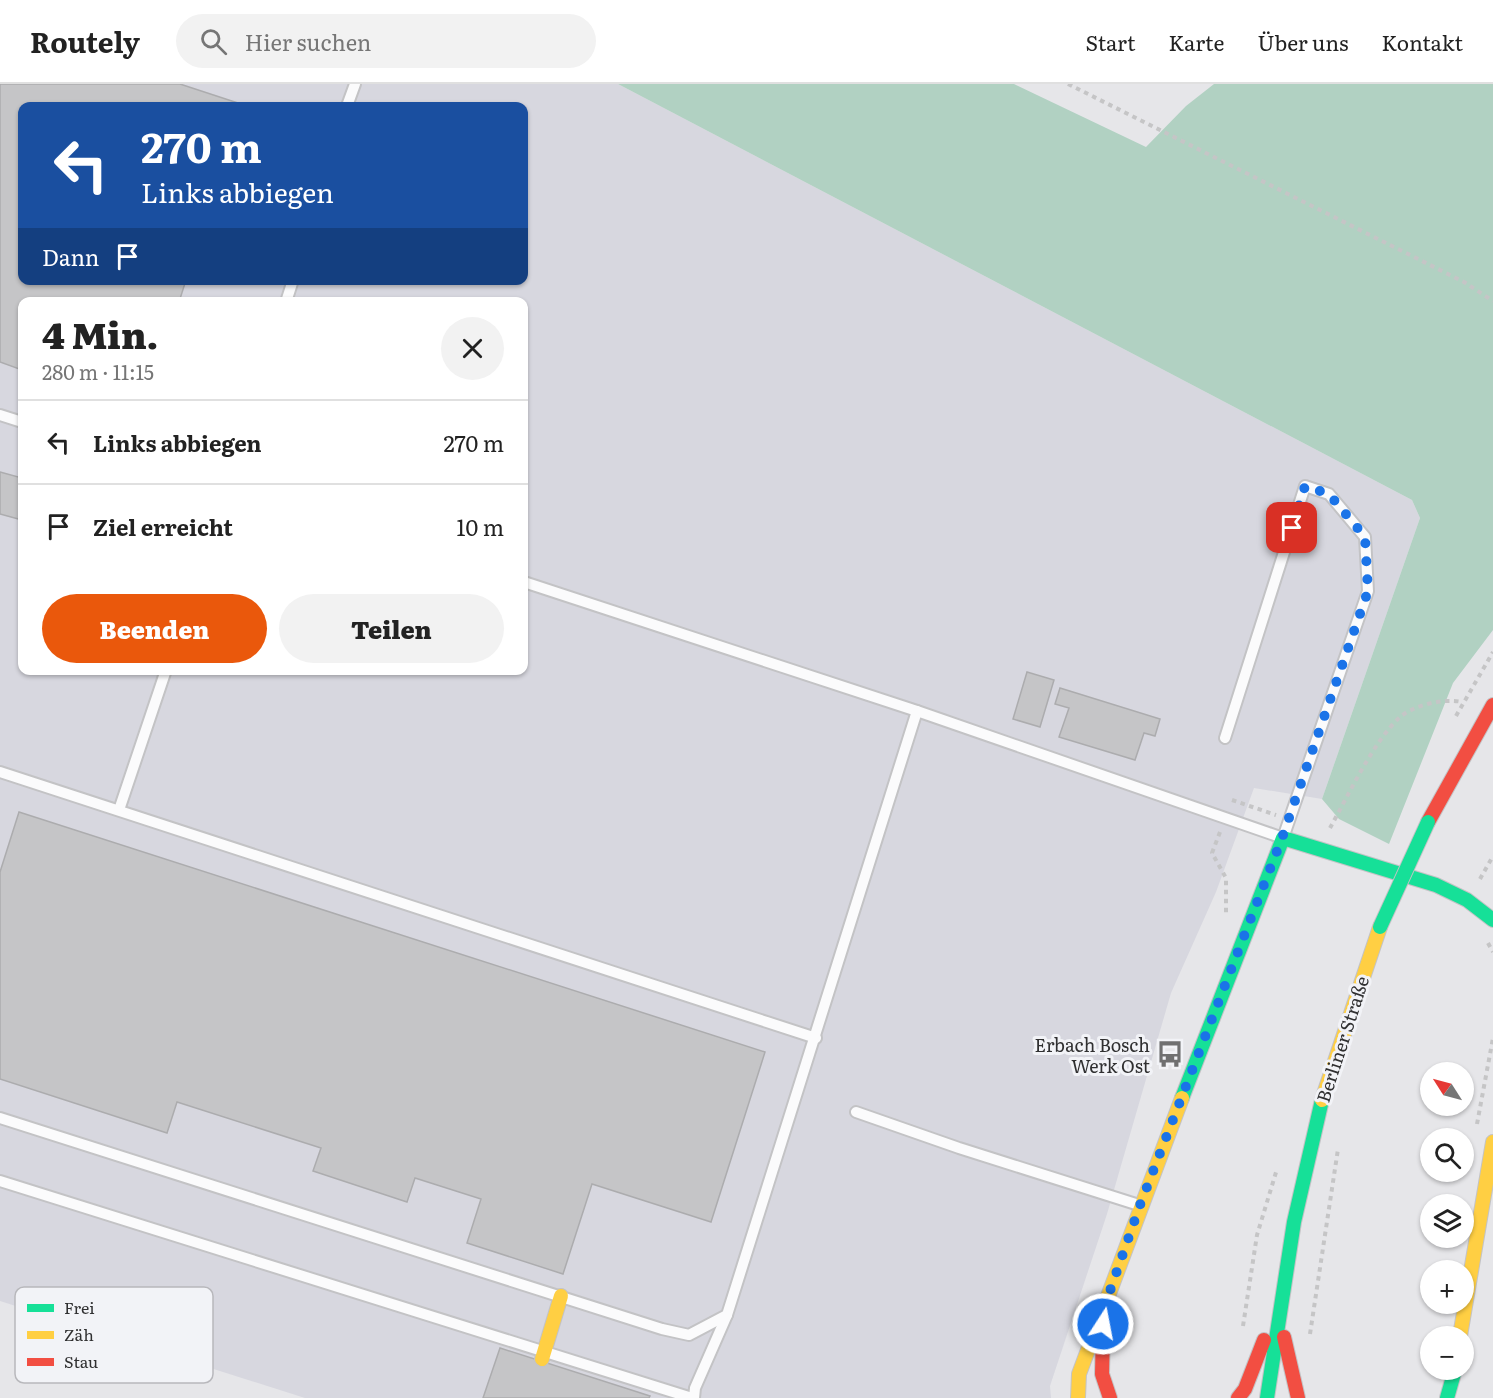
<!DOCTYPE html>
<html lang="de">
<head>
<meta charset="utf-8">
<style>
	:root { --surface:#fff; --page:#f2f2f2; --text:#222; --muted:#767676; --line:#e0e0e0; --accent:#ea580c }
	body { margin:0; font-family:Literata,serif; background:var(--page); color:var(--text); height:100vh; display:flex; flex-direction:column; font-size:22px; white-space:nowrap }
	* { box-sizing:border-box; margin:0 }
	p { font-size:20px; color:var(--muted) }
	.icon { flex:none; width:33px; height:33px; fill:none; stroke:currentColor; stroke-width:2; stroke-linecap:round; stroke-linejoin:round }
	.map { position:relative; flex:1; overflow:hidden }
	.panel { position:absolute; left:18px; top:213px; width:510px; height:378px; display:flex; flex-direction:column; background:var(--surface); border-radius:12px; box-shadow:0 2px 4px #0004 }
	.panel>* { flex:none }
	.guide { position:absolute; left:18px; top:18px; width:510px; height:183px; border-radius:12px; box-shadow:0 2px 4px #0004; background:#1a4fa0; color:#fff; overflow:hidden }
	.needle { width:39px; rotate:306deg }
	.tools { position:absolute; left:1420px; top:978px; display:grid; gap:12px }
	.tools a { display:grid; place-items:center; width:54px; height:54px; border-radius:50%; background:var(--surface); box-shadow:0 2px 4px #0004; font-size:30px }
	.pin { position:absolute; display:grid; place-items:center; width:51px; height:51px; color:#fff; margin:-26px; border-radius:12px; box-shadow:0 3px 9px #0006 }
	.me { position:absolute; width:66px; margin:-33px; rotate:11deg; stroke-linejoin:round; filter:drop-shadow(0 0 4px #0008) }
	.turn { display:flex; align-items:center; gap:21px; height:126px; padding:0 24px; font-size:27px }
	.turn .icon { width:78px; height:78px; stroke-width:2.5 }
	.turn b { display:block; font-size:42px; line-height:51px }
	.then { display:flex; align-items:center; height:57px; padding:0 24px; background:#0003; gap:12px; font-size:22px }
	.round { display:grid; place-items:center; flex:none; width:63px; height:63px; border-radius:32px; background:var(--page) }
	.head { display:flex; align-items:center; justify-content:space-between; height:102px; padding:0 24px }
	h1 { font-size:36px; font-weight:800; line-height:45px }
	.cta { display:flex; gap:12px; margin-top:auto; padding:12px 24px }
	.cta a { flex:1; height:69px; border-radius:36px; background:var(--accent); color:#fff; font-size:24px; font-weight:800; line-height:69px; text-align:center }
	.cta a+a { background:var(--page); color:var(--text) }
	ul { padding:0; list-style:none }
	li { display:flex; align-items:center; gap:18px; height:84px; padding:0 24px; border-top:2px solid var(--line) }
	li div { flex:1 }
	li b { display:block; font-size:22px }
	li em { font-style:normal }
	header { display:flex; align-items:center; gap:36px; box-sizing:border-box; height:84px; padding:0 30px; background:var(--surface); border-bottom:2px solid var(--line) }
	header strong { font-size:28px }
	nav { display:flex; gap:33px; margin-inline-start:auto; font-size:21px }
	.search { width:420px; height:54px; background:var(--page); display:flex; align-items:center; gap:15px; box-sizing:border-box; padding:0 21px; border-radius:33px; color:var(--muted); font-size:22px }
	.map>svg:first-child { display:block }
</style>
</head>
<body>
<header>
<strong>Routely</strong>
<div class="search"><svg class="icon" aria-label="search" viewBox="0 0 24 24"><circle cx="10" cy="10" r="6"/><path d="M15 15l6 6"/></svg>Hier suchen</div>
<nav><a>Start</a><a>Karte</a><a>Über uns</a><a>Kontakt</a></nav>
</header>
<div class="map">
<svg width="1493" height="1314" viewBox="0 0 1493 1314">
	<rect width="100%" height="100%" fill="#e6e6e9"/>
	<path fill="#d7d7df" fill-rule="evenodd" d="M0,0H618L1412,416L1420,434L1322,715L1254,704L1216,808L1171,909L1107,1130L1050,1302L1051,1314H305L0,1217ZM22,22H524V196H22ZM22,218H524V586H22Z"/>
	<polygon fill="#b1d1c2" points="618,0 1014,0 1146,63 1186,22 1214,0 1493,0 1493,546 1453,599 1389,760 1339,735 1322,715 1420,434 1412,416"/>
	<g fill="#c5c5c7" stroke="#acacae" stroke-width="1.5">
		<polygon points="0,0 180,0 244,21 22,22 22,196 186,196 179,218 22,218 22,286 0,278"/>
		<polygon points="0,388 22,394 22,436 0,430"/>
		<polygon points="1027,588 1054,596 1040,643 1013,635"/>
		<polygon points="1060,604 1160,635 1155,652 1144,649 1135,676 1059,653 1069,624 1055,620"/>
		<polygon points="19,728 765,968 711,1138 592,1100 563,1190 467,1159 481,1115 415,1094 407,1118 313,1087 321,1064 177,1018 167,1049 0,995 0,788"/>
		<polygon points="500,1264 650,1312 649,1314 483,1314"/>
	</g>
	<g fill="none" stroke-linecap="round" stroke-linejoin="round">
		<defs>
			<g id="lane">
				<polyline points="347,22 355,0"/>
				<polyline points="286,218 293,196"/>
				<polyline points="0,331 22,338"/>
				<polyline points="524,498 917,627 1283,754 1368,507 1365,453 1329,410 1305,402 1225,654"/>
				<polyline points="0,688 816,954"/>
				<polyline points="119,726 166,586"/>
				<polyline points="856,1028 959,1064 1139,1121"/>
				<polyline points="0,1034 662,1245 689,1251 727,1231 917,627"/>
				<polyline points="0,1097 692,1314"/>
				<polyline points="694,1314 695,1304 727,1231"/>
			</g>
			<g id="fast">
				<polyline points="1182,1014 1283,754 1436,801 1467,816 1493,836"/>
				<polyline points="1267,1314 1294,1138 1322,1016"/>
				<polyline points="1447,1314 1455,1286"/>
			</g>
			<g id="slow">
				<polyline points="1322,1016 1380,843"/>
				<polyline points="1460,1252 1493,1058"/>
				<polyline points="542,1275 561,1212"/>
				<polyline points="1078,1314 1079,1290 1182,1014"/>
			</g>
			<g id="jam">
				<polyline points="1428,738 1493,621"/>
				<polyline points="1103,1247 1102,1290 1110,1314"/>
				<polyline points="1284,1253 1298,1314"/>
				<polyline points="1238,1314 1245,1305 1264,1256"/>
			</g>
		</defs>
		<use href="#lane" stroke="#c3c3c5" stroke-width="14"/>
		<use href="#fast" stroke="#c3c3c5" stroke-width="16"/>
		<use href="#slow" stroke="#c3c3c5" stroke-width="16"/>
		<use href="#jam" stroke="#c3c3c5" stroke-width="16"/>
		<g stroke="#c5c5c6" stroke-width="4" stroke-dasharray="4.5 4.5" stroke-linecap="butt">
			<polyline points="1068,0 1464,198 1493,217"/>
			<polyline points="1456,632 1493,568"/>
			<polyline points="1232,716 1276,731"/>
			<path d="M1330,744C1348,712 1373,658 1400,633C1414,621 1444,614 1462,618"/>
			<polyline points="1220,748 1212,769 1226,794 1226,829"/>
			<polyline points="1480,795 1493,772"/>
			<polyline points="1488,859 1493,868"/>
			<polyline points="1477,1040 1493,954"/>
			<polyline points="1243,1242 1257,1151 1277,1085"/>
			<polyline points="1310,1250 1338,1065"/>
		</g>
		<use href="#lane" stroke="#fbfbfc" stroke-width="10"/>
		<use href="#fast" stroke="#16e098" stroke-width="14"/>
		<use href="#slow" stroke="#ffcf43" stroke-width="14"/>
		<use href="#jam" stroke="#f24e42" stroke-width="14"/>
		<defs>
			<polyline id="fast-bridge" points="1380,843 1428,738"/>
		</defs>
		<use href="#fast-bridge" stroke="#c3c3c5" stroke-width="16" stroke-linecap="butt"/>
		<use href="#fast-bridge" stroke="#16e098" stroke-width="14"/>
	</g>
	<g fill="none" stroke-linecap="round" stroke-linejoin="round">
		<polyline stroke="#1a73e8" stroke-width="10" stroke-dasharray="0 18" points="1103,1240 1104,1224 1140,1121 1282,754 1368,507 1365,453 1329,410 1305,402 1292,444"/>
	</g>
	<defs>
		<symbol id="bus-bare" viewBox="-9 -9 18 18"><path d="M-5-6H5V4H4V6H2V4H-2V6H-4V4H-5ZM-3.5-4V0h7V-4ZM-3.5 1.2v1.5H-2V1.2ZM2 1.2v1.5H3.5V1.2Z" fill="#707071" stroke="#f2f3f7" stroke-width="2.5" paint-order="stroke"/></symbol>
	</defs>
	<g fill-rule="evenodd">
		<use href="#bus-bare" x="1151" y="951" width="38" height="38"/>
	</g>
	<g text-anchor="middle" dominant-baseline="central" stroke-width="6" stroke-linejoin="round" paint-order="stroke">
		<g font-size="18" fill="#303031" stroke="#f2f3f7">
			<text transform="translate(1342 955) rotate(-72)">Berliner Straße</text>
		</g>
		<g font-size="18" fill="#303031" stroke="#f2f3f7" text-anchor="end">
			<text x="1150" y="960">Erbach Bosch<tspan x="1150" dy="21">Werk Ost</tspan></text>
		</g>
	</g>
	<rect x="15" y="1203" width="198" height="96" rx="9" fill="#f2f3f7" stroke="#b8b8bc" stroke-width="1.5"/>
	<rect x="27" y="1220" width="27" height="8" fill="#16e098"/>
	<rect x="27" y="1247" width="27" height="8" fill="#ffcf43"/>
	<rect x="27" y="1274" width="27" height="8" fill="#f24e42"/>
	<g font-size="16" fill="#303031">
		<text x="64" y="1230">Frei</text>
		<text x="64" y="1257">Zäh</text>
		<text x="64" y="1284">Stau</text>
	</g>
</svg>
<div class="tools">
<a><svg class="needle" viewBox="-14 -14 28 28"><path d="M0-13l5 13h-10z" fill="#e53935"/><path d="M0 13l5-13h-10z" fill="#767676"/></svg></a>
<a><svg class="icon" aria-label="search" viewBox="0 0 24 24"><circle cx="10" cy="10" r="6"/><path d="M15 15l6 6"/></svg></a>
<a><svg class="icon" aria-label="layers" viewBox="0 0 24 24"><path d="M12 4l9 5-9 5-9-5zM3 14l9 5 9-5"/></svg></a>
<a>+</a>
<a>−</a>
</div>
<div class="pin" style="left:1292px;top:444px;background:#d93025"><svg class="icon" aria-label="arrive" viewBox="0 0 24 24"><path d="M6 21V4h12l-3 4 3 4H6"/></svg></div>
<svg class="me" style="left:1103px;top:1240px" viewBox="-20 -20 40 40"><circle r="17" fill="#1a73e8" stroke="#fff" stroke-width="3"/><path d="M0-11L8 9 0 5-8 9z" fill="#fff"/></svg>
<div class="guide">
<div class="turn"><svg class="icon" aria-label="left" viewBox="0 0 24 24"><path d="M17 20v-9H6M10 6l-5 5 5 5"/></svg><div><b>270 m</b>Links abbiegen</div></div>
<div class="then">Dann<svg class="icon" aria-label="arrive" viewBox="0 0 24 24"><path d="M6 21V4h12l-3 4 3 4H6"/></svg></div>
</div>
<section class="panel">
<div class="head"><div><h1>4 Min.</h1><p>280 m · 11:15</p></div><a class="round"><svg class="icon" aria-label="close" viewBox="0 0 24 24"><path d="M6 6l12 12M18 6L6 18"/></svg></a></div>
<ul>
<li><svg class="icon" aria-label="left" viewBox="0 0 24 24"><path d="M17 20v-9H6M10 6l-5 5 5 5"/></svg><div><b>Links abbiegen</b></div><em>270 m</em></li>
<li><svg class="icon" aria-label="arrive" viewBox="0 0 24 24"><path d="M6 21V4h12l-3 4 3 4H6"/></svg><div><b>Ziel erreicht</b></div><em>10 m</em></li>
</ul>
<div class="cta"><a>Beenden</a><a>Teilen</a></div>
</section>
</div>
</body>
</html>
